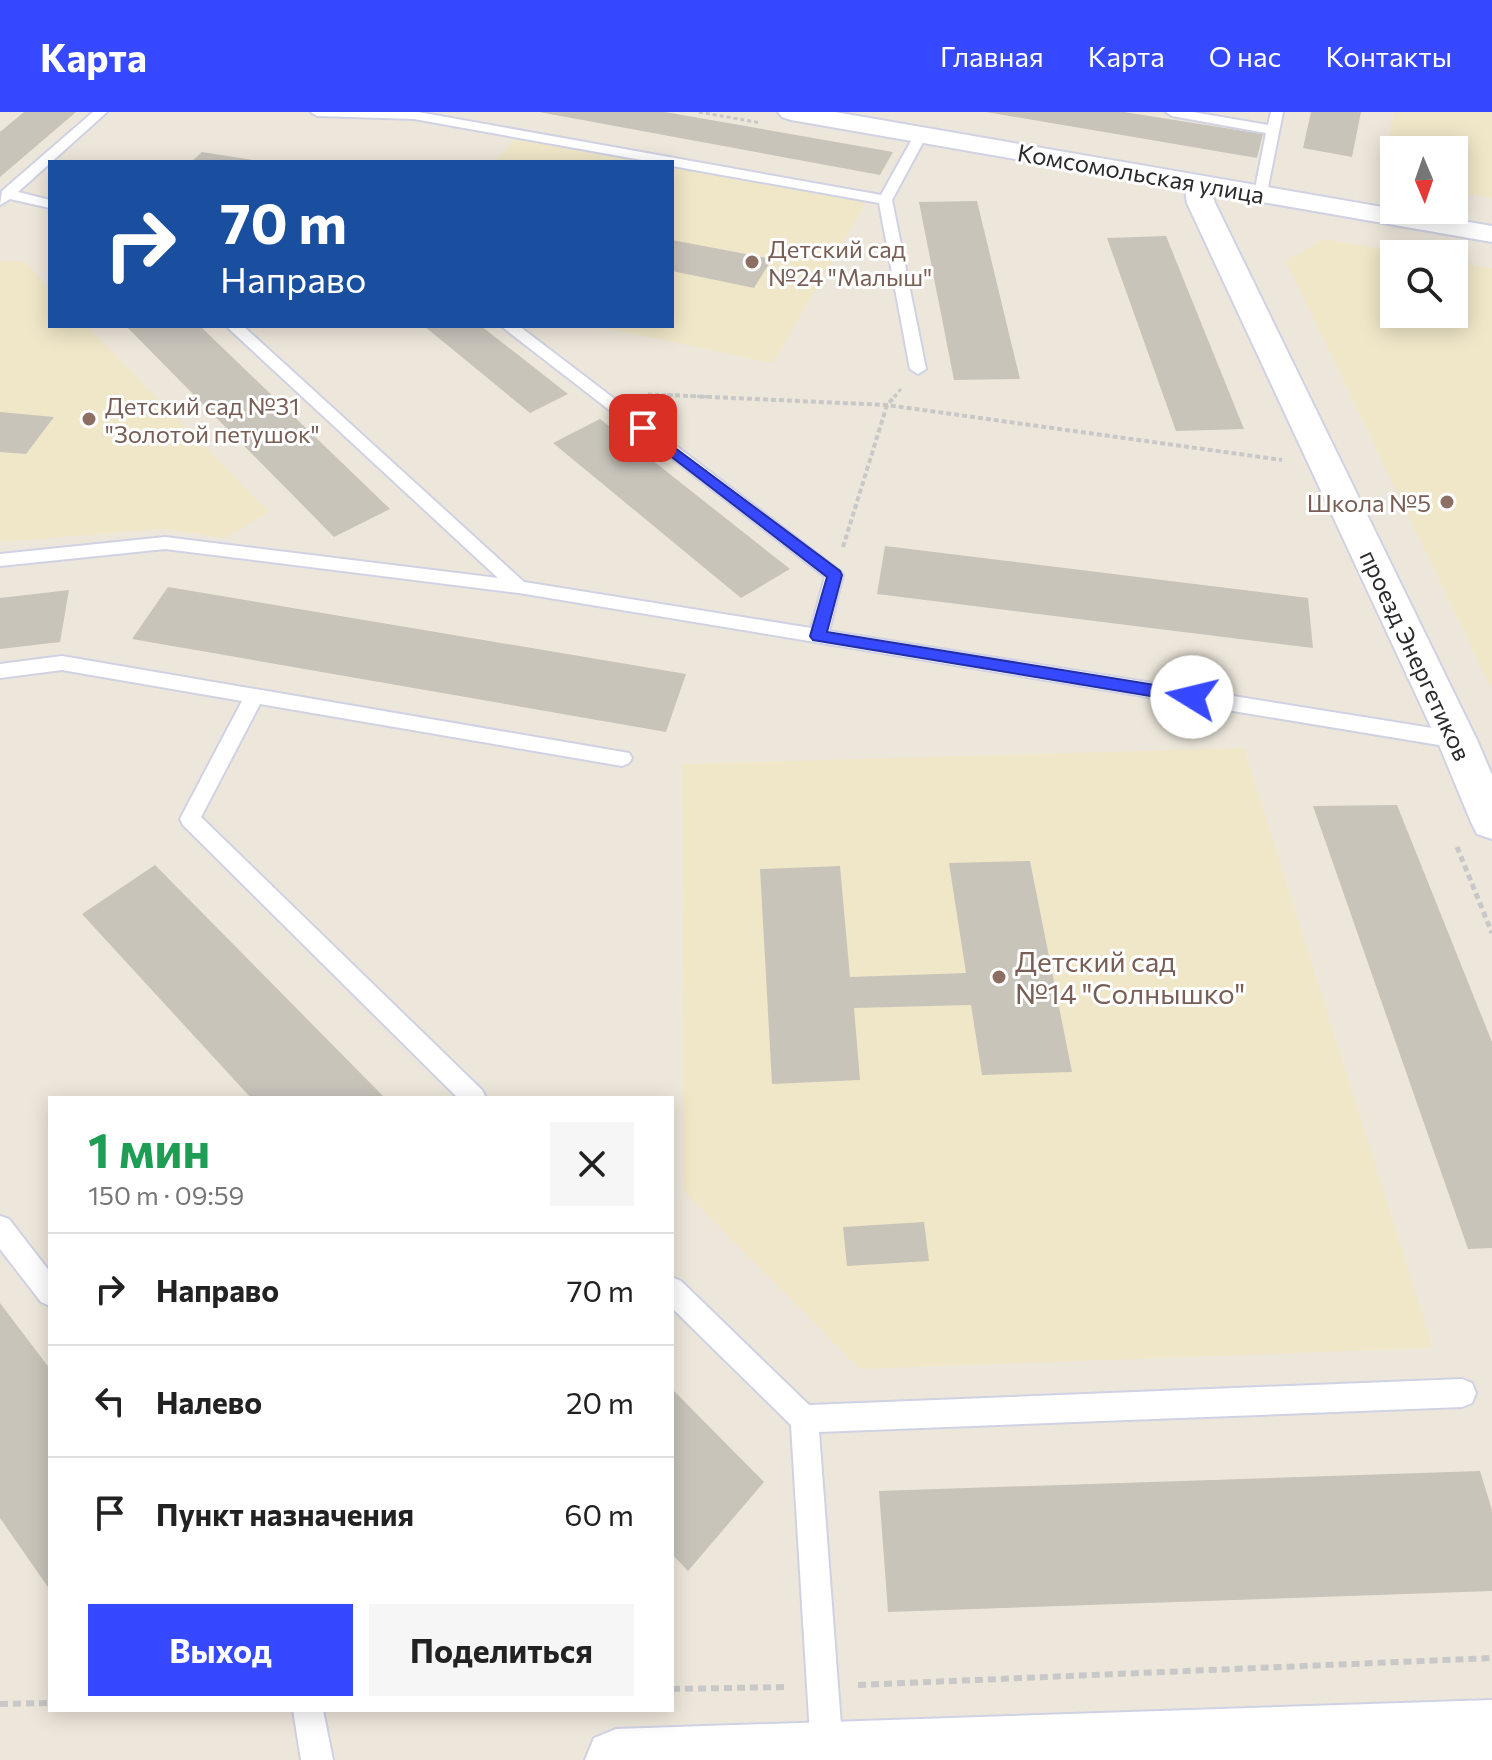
<!DOCTYPE html>
<html lang="ru">
<head>
<meta charset="utf-8">
<style>
	:root { --surface:#fff; --page:#f6f6f6; --text:#222; --muted:#767676; --line:#e0e0e0; --accent:#3649ff }
	body { margin:0; font-family:Commissioner,sans-serif; background:var(--page); color:var(--text); height:100vh; display:flex; flex-direction:column; font-size:30px; white-space:nowrap }
	* { box-sizing:border-box; margin:0 }
	p { font-size:26px; color:var(--muted) }
	.icon { flex:none; width:44px; height:44px; fill:none; stroke:currentColor; stroke-width:2; stroke-linecap:round; stroke-linejoin:round }
	.map { position:relative; flex:1; overflow:hidden }
	.details { position:absolute; left:48px; top:984px; width:626px; height:616px; display:flex; flex-direction:column; background:var(--surface); border-radius:0px; box-shadow:0 4px 20px #0003 }
	.details>* { flex:none }
	.hud { position:absolute; left:48px; top:48px; width:626px; height:168px; border-radius:0px; box-shadow:0 4px 20px #0003; background:#1a4fa0; color:#fff; overflow:hidden }
	.needle { width:52px; rotate:178deg }
	.tools { position:absolute; left:1380px; top:24px; display:grid; gap:16px }
	.tools a { display:grid; place-items:center; width:88px; height:88px; border-radius:0px; background:var(--surface); box-shadow:0 4px 20px #0003; font-size:40px }
	.pin { position:absolute; display:grid; place-items:center; width:68px; height:68px; color:#fff; margin:-34px; border-radius:16px; box-shadow:0 4px 12px #0006 }
	.me { position:absolute; width:88px; margin:-44px; rotate:279deg; stroke-linejoin:round; filter:drop-shadow(0 0 6px #0008) }
	.turn { display:flex; align-items:center; gap:28px; height:168px; padding:0 40px; font-size:36px }
	.turn .icon { width:104px; height:104px; stroke-width:2.5 }
	.turn b { display:block; font-size:56px; line-height:68px }
	.round { display:grid; place-items:center; flex:none; width:84px; height:84px; border-radius:0px; background:var(--page) }
	.summary { display:flex; align-items:center; justify-content:space-between; height:136px; padding:0 40px }
	h1 { font-size:48px; font-weight:700; line-height:60px; color:#1e9e55 }
	.button { display:flex; gap:16px; margin-top:auto; padding:16px 40px }
	.button a { flex:1; height:92px; border-radius:0px; background:var(--accent); color:#fff; font-size:32px; font-weight:700; line-height:92px; text-align:center }
	.button a+a { background:var(--page); color:var(--text) }
	ul { padding:0; list-style:none }
	li { display:flex; align-items:center; gap:24px; height:112px; padding:0 40px; border-top:2px solid var(--line) }
	li div { flex:1 }
	li b { display:block; font-size:30px }
	li em { font-style:normal }
	header { display:flex; align-items:center; gap:48px; box-sizing:border-box; height:112px; padding:0 40px; background:var(--accent); color:#fff }
	header strong { font-size:38px }
	nav { display:flex; gap:44px; margin-inline-start:auto; font-size:28px }
	.map>svg:first-child { display:block }
</style>
</head>
<body>
<header>
<strong>Карта</strong>
<nav><a>Главная</a><a>Карта</a><a>О нас</a><a>Контакты</a></nav>
</header>
<div class="map">
<svg width="1492" height="1648" viewBox="0 0 1492 1648">
	<rect width="100%" height="100%" fill="#ede7db"/>
	<g fill="#f0e7c9">
		<polygon points="1394,0 1492,0 1492,86 1454,80 1454,38 1394,38 1394,69 1381,66"/>
		<polygon points="521,21 868,87 773,251 595,214 672,214 672,50 494,50"/>
		<polygon points="1323,127 1411,142 1394,142 1394,202 1454,202 1454,150 1492,156 1492,578 1286,149"/>
		<polygon points="0,149 23,149 50,176 50,214 87,214 269,400 225,426 166,417 0,430"/>
		<polygon points="1244,636 1433,1236 860,1257 683,1078 682,652"/>
	</g>
	<g fill="#c8c4ba">
		<polygon points="24,0 76,0 0,65 0,20"/>
		<polygon points="539,0 665,0 893,40 880,63"/>
		<polygon points="986,0 1124,0 1263,22 1257,46"/>
		<polygon points="1311,0 1361,0 1352,45 1303,36"/>
		<polygon points="202,40 253,48 252,50 191,50"/>
		<polygon points="977,89 1020,267 954,268 919,90"/>
		<polygon points="1166,124 1244,317 1176,319 1107,126"/>
		<polygon points="672,128 772,147 754,176 672,159"/>
		<polygon points="126,214 200,214 390,397 334,425"/>
		<polygon points="424,214 481,214 568,282 530,301"/>
		<polygon points="0,300 54,305 26,342 0,340"/>
		<polygon points="600,307 790,457 741,486 553,331"/>
		<polygon points="885,434 1308,486 1313,536 877,482"/>
		<polygon points="168,475 686,562 666,620 132,527"/>
		<polygon points="69,478 60,530 0,537 0,486"/>
		<polygon points="1397,693 1492,930 1492,1136 1468,1137 1313,694"/>
		<polygon points="1030,749 1072,960 982,963 971,893 854,896 860,968 772,972 760,757 840,754 850,865 966,861 949,751"/>
		<polygon points="155,753 385,986 251,986 82,802"/>
		<polygon points="924,1110 929,1149 847,1154 843,1115"/>
		<polygon points="0,1191 50,1257 50,1478 0,1406"/>
		<polygon points="672,1277 764,1370 688,1459 672,1442"/>
		<polygon points="1480,1359 1492,1398 1492,1479 888,1500 879,1379"/>
	</g>
	<g fill="none" stroke-linecap="round" stroke-linejoin="round">
		<defs>
			<g id="lane">
				<polygon points="93,0 107,0 18,80 50,88 50,96 10,87 0,93 2,79"/>
				<polygon points="311,0 418,0 881,83 916,20 926,20 927,23 892,88 926,257 918,262 910,257 879,91 672,54 672,50 653,50 414,7 317,4"/>
				<polygon points="1166,0 1193,0 1268,13 1271,0 1283,0 1266,85 1254,82 1266,21 1172,4"/>
				<polygon points="226,214 243,214 524,470 811,516 825,465 501,214 519,214 840,459 843,463 829,519 1457,620 1464,623 1467,628 1464,633 1457,636 519,481 165,437 0,454 0,442 165,425 498,466"/>
				<polygon points="62,544 629,641 632,646 629,651 622,654 260,592 201,705 482,978 486,986 458,986 183,713 180,707 242,589 62,558 0,566 0,552"/>
				<polygon points="0,1104 9,1107 50,1160 50,1194 41,1190 0,1137"/>
				<polygon points="672,1165 681,1169 809,1293 1462,1267 1472,1271 1476,1281 1472,1291 1462,1295 819,1320 843,1640 839,1648 815,1648 811,1640 791,1313 672,1196"/>
				<polygon points="293,1598 323,1598 333,1648 301,1648"/>
			</g>
			<g id="street">
				<polygon points="1197,63 1207,65 1215,91 1477,628 1492,663 1492,727 1477,722 1471,710 1437,628 1187,91 1184,71 1187,65"/>
				<polygon points="1492,1588 1492,1648 585,1648 594,1626 616,1617"/>
			</g>
			<polygon id="secondary" points="778,0 835,0 1492,114 1492,130 791,8 782,5"/>
		</defs>
		<use href="#lane" stroke="#d0d2e4" stroke-width="4"/>
		<use href="#street" stroke="#d0d2e4" stroke-width="4"/>
		<use href="#secondary" stroke="#d0d2e4" stroke-width="4"/>
		<g stroke="#c8c8c8" stroke-width="3" stroke-dasharray="4 3" stroke-linecap="butt">
			<polyline points="699,0 761,11"/>
			<polyline points="648,282 711,285"/>
			<polyline points="894,285 901,277"/>
		</g>
		<g stroke="#c8c8c8" stroke-width="4" stroke-dasharray="5 3" stroke-linecap="butt">
			<polyline points="667,283 887,293 1282,348"/>
			<polyline points="843,435 887,293 896,283"/>
		</g>
		<polyline stroke="#c8c8c8" stroke-width="5" stroke-dasharray="6 4" stroke-linecap="butt" points="1457,735 1492,821"/>
		<g stroke="#c8c8c8" stroke-width="6" stroke-dasharray="8 5" stroke-linecap="butt">
			<polyline points="858,1573 1492,1546"/>
			<polyline points="672,1577 784,1575"/>
			<polyline points="0,1592 50,1591"/>
		</g>
		<use href="#lane" fill="#fff" fill-rule="evenodd"/>
		<use href="#street" fill="#fff" fill-rule="evenodd"/>
		<use href="#secondary" fill="#fff" fill-rule="evenodd"/>
	</g>
	<polygon fill="#3649ff" stroke="#232fa6" stroke-width="2" points="643,312 840,459 842,463 827,520 1192,579 1200,585 1192,591 813,528 810,524 827,465 638,319 638,313"/>
	<g fill="#8d6e63" stroke="#fff" stroke-width="3">
		<circle cx="752" cy="150" r="8"/>
		<circle cx="89" cy="307" r="8"/>
		<circle cx="1447" cy="390" r="8"/>
		<circle cx="999" cy="865" r="8"/>
	</g>
	<g text-anchor="middle" dominant-baseline="central" stroke-width="6" stroke-linejoin="round" paint-order="stroke">
		<g font-size="24" fill="#2a2a2a" stroke="#fff">
			<text transform="translate(1141 61) rotate(10)">Комсомольская улица</text>
			<text transform="translate(1416 543) rotate(65)">проезд Энергетиков</text>
		</g>
		<g font-size="24" fill="#785e54" stroke="#fff" text-anchor="start">
			<text x="768" y="136">Детский сад<tspan x="768" dy="28">№24 "Малыш"</tspan></text>
			<text x="105" y="293">Детский сад №31<tspan x="105" dy="28">"Золотой петушок"</tspan></text>
			<text x="1431" y="390" text-anchor="end">Школа №5</text>
		</g>
		<g font-size="28" fill="#785e54" stroke="#fff" text-anchor="start">
			<text x="1015" y="849">Детский сад<tspan x="1015" dy="32">№14 "Солнышко"</tspan></text>
		</g>
	</g>
</svg>
<div class="tools">
<a><svg class="needle" viewBox="-14 -14 28 28"><path d="M0-13l5 13h-10z" fill="#e53935"/><path d="M0 13l5-13h-10z" fill="#767676"/></svg></a>
<a><svg class="icon" aria-label="search" viewBox="0 0 24 24"><circle cx="10" cy="10" r="6"/><path d="M15 15l6 6"/></svg></a>
</div>
<div class="pin" style="left:643px;top:316px;background:#d93025"><svg class="icon" aria-label="arrive" viewBox="0 0 24 24"><path d="M6 21V4h12l-3 4 3 4H6"/></svg></div>
<svg class="me" style="left:1192px;top:585px" viewBox="-20 -20 40 40"><circle r="19" fill="#fff"/><path d="M0-13L10 11 0 6-10 11z" fill="#3649ff"/></svg>
<div class="hud">
<div class="turn"><svg class="icon" aria-label="right" viewBox="0 0 24 24"><path d="M7 20v-9h11M14 6l5 5-5 5"/></svg><div><b>70 m</b>Направо</div></div>
</div>
<section class="details">
<div class="summary"><div><h1>1 мин</h1><p>150 m · 09:59</p></div><a class="round"><svg class="icon" aria-label="close" viewBox="0 0 24 24"><path d="M6 6l12 12M18 6L6 18"/></svg></a></div>
<ul>
<li><svg class="icon" aria-label="right" viewBox="0 0 24 24"><path d="M7 20v-9h11M14 6l5 5-5 5"/></svg><div><b>Направо</b></div><em>70 m</em></li>
<li><svg class="icon" aria-label="left" viewBox="0 0 24 24"><path d="M17 20v-9H6M10 6l-5 5 5 5"/></svg><div><b>Налево</b></div><em>20 m</em></li>
<li><svg class="icon" aria-label="arrive" viewBox="0 0 24 24"><path d="M6 21V4h12l-3 4 3 4H6"/></svg><div><b>Пункт назначения</b></div><em>60 m</em></li>
</ul>
<div class="button"><a>Выход</a><a>Поделиться</a></div>
</section>
</div>
</body>
</html>
